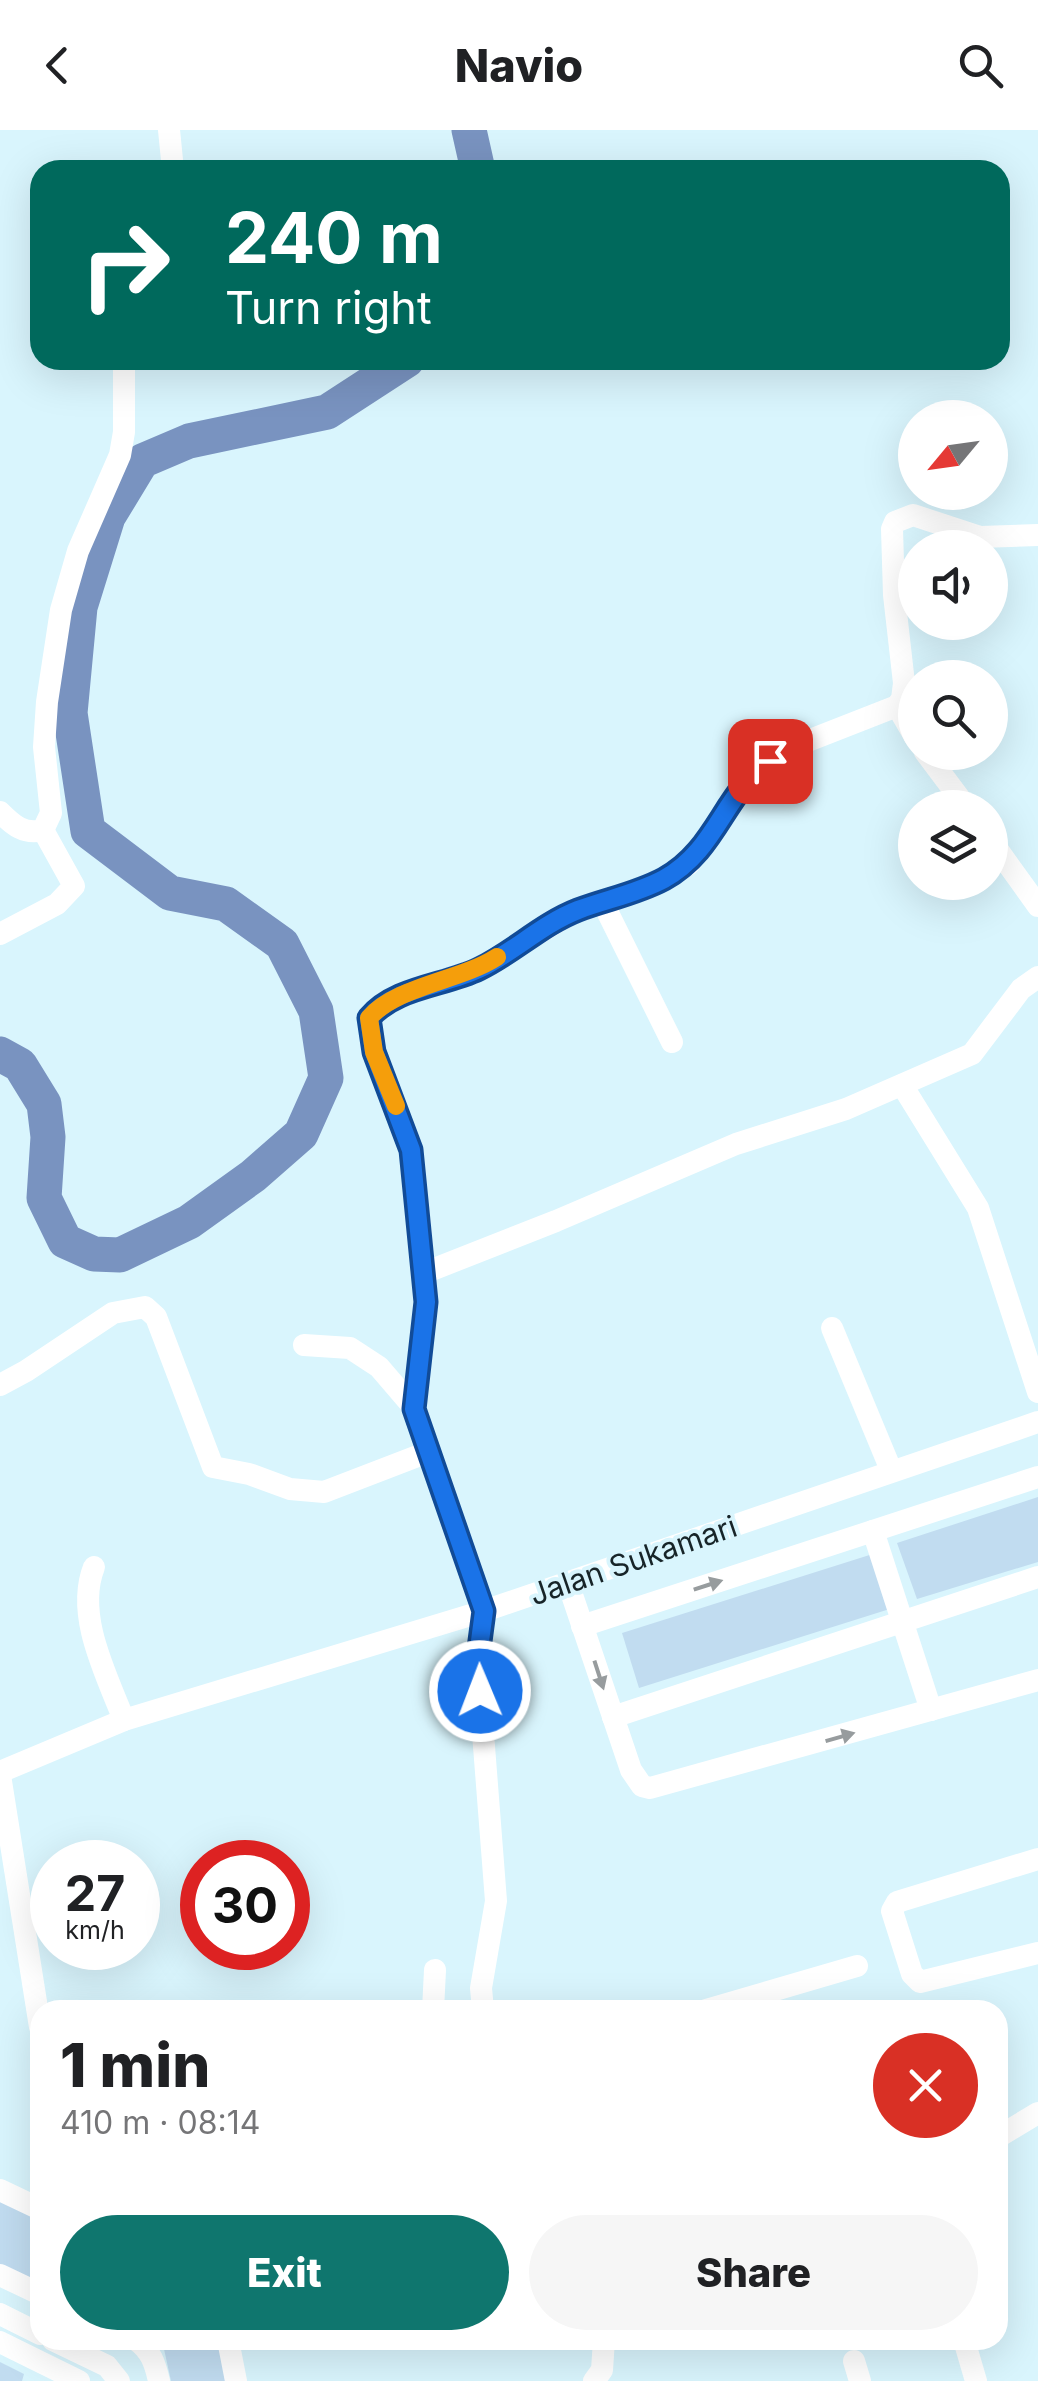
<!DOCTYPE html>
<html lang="en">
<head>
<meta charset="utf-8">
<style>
	:root { --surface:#fff; --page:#f6f6f6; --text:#202124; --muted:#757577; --accent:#0f766e }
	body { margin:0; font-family:Inter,sans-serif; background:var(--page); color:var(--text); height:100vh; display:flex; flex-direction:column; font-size:38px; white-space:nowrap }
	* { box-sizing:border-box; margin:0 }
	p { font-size:32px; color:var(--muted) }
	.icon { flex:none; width:55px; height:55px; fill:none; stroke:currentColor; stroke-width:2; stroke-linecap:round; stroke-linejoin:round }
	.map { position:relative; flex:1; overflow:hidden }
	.side { position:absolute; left:30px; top:1870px; width:978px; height:350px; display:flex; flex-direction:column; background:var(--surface); border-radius:30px; box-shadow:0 10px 40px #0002 }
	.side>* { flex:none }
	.hud { position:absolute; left:30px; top:30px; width:980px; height:210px; border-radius:30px; box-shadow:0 10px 40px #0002; background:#00695c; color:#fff; overflow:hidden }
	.needle { width:65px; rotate:241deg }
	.tools { position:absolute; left:898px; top:270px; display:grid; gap:20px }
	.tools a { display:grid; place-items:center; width:110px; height:110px; border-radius:50%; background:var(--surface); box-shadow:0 10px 40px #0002; font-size:50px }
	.speed { position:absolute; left:30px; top:1710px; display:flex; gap:20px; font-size:50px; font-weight:700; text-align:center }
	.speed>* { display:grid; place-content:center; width:130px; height:130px; border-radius:50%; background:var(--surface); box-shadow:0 10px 40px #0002; line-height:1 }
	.speed small { font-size:25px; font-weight:400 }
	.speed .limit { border:15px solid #d22; background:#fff; color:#111 }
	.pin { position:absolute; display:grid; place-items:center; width:85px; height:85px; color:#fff; margin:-42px; border-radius:20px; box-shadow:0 5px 15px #0006 }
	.me { position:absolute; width:110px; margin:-55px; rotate:359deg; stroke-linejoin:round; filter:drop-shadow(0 0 8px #0008) }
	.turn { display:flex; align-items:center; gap:35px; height:210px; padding:0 30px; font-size:45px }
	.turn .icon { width:130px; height:130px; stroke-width:2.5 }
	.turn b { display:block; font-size:70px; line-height:85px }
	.round { display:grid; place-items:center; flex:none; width:105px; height:105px; border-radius:52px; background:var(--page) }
	.overview { display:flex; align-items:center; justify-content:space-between; height:170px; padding:0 30px }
	h1 { font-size:60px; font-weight:800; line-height:75px }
	.cta { display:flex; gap:20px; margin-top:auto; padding:20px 30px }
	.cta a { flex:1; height:115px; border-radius:60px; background:var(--accent); color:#fff; font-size:40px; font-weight:800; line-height:115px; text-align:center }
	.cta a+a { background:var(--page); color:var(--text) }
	header { display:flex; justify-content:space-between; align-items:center; height:130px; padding:0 30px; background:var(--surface); font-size:45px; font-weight:800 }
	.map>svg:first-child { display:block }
</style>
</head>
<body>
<header><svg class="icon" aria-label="back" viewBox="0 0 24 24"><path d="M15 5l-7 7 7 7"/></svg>Navio<svg class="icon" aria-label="search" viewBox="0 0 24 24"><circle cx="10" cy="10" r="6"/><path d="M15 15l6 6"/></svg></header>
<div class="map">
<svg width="1038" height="2251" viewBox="0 0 1038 2251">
	<rect width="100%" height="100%" fill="#d9f5fd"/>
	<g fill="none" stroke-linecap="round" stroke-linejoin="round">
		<g stroke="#7993c0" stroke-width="35">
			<polyline points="469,0 478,40"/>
			<polyline points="0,924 20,935 44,974 48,1007 44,1068 65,1111 94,1124 120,1125 189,1092 253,1046 301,1004 326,948 316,881 282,814 226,774 170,763 88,701 70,583 80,477 108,387 142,331 189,311 327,282 407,230"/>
		</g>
	</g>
	<g fill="#c1dcf0">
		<polygon points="1038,1367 1038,1432 917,1469 897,1413"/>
		<polygon points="879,1422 896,1477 639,1558 622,1503"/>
		<polygon points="0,2065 40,2084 40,2133 32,2150 0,2135"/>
		<polygon points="162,2210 223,2210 230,2251 171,2251"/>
		<polygon points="0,2232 24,2244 22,2251 0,2251"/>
	</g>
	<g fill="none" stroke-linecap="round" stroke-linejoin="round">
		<g stroke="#fff" stroke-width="22">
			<polyline points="169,0 173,40"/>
			<polyline points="897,576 915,607"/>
			<polyline points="925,622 967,678"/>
			<path d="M0,682C13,695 24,705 43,700L51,683L44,617L47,572L61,480L78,421L120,325L124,302V230"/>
			<polyline points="990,709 1038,776"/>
			<polyline points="603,773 672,912"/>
			<polyline points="0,804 57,774 74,756 43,700"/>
			<polyline points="902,955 978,1078 1038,1262"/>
			<polyline points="424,1143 556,1091 736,1014 846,979 972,924 1021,859 1038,847"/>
			<polyline points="832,1198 891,1340"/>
			<polyline points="304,1215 350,1218 379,1237 415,1279"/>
			<polyline points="0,1255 26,1241 113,1183 145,1177 156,1187 213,1337 249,1344 290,1359 324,1362 428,1322"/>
			<polyline points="873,1401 931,1580"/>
			<path d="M94,1437C75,1485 106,1544 124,1590"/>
			<polyline points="568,1453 631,1640 642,1656 650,1658 1038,1550"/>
			<polyline points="582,1496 1038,1347"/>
			<polyline points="613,1587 1038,1447"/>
			<polyline points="0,1642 124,1590 484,1481 1038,1292"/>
			<polyline points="0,1645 40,1897"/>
			<polyline points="1038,1729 897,1772 892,1781 912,1844 920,1852 1038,1823"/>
			<polyline points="433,1880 435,1840"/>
			<polyline points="483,1880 481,1858 496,1771 477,1526 484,1481 415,1279 426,1172 420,1096 411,1020 374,922 369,887 377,878 406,863 481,838 577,780 642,760 689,734 753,643 800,614 897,576 902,569 904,553 894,465 892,399 895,392 913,385 980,407 1038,405"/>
			<polyline points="706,1880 857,1836"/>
			<polyline points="998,2007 1038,1983"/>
			<polyline points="0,2060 40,2079"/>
			<polyline points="0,2145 40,2164"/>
			<polyline points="0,2184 40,2204"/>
			<polyline points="53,2210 107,2236 119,2251"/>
			<path d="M136,2210C151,2221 155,2233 159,2251"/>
			<polyline points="228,2210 236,2251"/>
			<polyline points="964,2210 976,2251"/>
			<polyline points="0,2212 79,2251"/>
			<polyline points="854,2231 860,2251"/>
			<polyline points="594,2251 602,2240 604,2210"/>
		</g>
	</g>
	<defs><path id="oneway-solid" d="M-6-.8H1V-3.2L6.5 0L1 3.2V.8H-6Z" transform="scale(2.5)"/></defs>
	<g fill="#979c9e">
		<use href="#oneway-solid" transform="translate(708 1455) rotate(-18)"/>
		<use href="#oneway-solid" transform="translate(599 1545) rotate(72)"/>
		<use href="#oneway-solid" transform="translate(840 1607) rotate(-16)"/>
	</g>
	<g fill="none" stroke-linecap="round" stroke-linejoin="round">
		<defs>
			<path id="route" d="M480,1561L478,1526L484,1481L414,1279L426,1172L411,1020L374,922L369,888C395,857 444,856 479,839C514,822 542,794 578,780C607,769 636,764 664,749C718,719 723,663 770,631"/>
		</defs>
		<use href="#route" stroke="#114b97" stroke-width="25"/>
		<use href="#route" stroke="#1a73e8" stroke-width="18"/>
		<path stroke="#f59e0b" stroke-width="18" d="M396,976L374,922L369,888C396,856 460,851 497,827"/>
	</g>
	<g text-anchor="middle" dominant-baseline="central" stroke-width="8" stroke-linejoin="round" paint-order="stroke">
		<g font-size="30" fill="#172428" stroke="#d9f5fd">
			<text transform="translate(633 1430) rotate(-19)">Jalan Sukamari</text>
		</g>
	</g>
</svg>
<div class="tools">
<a><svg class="needle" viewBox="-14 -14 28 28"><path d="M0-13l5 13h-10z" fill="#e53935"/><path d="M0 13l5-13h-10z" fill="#757577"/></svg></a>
<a><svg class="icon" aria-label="sound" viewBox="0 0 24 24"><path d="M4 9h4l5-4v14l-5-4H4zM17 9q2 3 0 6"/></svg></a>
<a><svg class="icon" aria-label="search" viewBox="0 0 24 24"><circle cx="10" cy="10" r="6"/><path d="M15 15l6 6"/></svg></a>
<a><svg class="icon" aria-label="layers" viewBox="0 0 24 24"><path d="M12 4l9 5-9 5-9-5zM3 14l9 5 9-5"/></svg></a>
</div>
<div class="speed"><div>27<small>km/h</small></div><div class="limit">30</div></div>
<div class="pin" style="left:770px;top:631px;background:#d93025"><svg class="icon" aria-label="arrive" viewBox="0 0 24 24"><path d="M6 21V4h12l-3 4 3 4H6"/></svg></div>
<svg class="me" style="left:480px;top:1561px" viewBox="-20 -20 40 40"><circle r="17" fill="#1a73e8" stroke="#fff" stroke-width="3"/><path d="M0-11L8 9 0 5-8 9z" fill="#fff"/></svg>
<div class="hud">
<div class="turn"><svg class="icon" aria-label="right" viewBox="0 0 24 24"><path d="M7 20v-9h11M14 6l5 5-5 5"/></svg><div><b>240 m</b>Turn right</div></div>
</div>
<section class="side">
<div class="overview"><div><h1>1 min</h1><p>410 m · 08:14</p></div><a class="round" style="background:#d93025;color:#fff"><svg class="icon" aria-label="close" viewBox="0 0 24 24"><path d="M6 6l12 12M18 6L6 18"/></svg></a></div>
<div class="cta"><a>Exit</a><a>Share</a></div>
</section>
</div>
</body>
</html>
